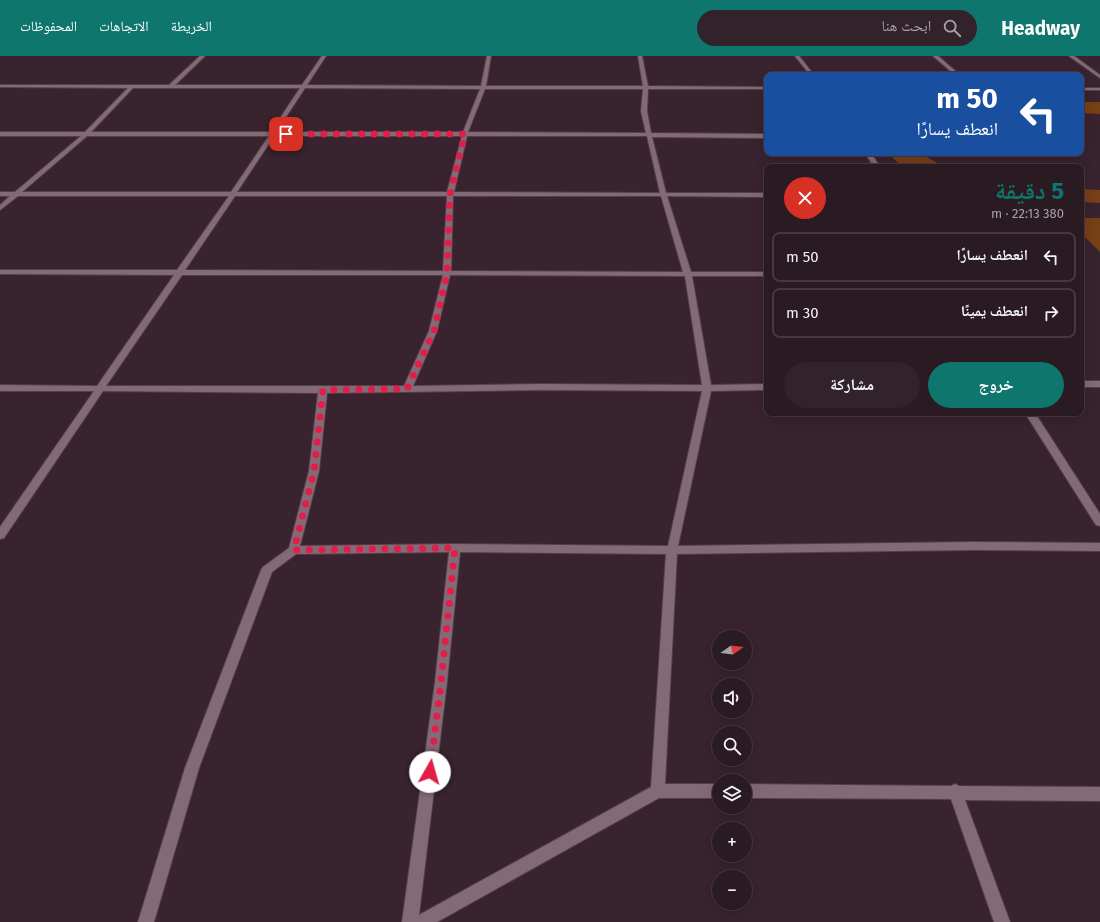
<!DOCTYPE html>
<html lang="ar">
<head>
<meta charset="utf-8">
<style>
	:root { --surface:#2a1a22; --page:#32232a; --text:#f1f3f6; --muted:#a5a1a5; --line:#463840; --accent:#0f766e }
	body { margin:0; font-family:"Fira Sans","Noto Naskh Arabic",sans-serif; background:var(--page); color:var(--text); direction:rtl; height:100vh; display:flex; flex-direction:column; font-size:15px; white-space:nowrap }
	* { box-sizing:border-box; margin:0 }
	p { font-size:13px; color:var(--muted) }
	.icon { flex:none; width:22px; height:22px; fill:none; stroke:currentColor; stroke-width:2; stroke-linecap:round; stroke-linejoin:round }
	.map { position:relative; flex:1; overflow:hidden; direction:ltr }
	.sheet { position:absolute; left:764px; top:108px; width:320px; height:252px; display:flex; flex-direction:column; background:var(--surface); border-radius:8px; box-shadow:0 4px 16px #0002,0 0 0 1px var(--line); direction:rtl }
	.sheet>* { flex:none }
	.hud { position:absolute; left:764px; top:16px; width:320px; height:84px; border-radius:8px; box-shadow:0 4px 16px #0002,0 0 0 1px var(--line); direction:rtl; background:#1a4fa0; color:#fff; overflow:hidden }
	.needle { width:26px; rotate:76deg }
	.buttons { position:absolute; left:712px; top:574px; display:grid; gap:8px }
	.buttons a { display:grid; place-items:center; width:40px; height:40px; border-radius:50%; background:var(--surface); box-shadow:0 4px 16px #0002,0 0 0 1px var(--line); font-size:20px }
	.pin { position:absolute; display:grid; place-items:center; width:34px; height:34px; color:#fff; margin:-17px; border-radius:8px; box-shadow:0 2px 6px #0006 }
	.me { position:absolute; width:44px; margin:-22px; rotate:7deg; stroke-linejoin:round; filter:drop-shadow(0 0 3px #0008) }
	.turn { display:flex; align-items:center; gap:14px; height:84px; padding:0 20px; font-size:18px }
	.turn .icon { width:52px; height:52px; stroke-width:2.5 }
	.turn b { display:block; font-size:28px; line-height:34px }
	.round { display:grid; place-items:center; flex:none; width:42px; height:42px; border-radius:21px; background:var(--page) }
	.overview { display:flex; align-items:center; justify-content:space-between; height:68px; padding:0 20px }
	h1 { font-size:24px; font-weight:700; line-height:30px; color:var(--accent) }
	.primary-button { display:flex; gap:8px; margin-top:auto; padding:8px 20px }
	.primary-button a { flex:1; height:46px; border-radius:24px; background:var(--accent); color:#fff; font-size:16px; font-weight:700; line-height:46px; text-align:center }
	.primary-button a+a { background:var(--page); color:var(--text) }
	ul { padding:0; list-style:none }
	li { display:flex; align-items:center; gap:12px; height:50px; margin:0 8px 6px; padding:0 12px; border:2px solid var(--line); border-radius:8px }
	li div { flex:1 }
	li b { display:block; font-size:15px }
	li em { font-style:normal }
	header { display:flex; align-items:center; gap:24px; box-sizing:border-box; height:56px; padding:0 20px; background:var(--accent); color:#fff }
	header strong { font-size:19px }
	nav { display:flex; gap:22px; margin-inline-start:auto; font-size:14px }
	.search { width:280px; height:36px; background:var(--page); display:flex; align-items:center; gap:10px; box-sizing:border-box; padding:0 14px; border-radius:22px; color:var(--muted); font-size:15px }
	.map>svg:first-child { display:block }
</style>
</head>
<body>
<header>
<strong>Headway</strong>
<div class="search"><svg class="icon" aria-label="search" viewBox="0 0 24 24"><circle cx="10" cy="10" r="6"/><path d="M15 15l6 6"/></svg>ابحث هنا</div>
<nav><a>الخريطة</a><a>الاتجاهات</a><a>المحفوظات</a></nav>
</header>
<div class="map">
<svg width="1100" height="866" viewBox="0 0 1100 866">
	<rect width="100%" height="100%" fill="#38232e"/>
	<g fill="#773f15">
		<polygon points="1081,46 1100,46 1100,58 1081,57"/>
		<polygon points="889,97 920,97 944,111 905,111 896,105"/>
		<polygon points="1081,133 1100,134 1100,147 1081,146"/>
		<polygon points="1081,162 1100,162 1100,196 1081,177"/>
	</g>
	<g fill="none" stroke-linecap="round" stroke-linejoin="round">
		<defs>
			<g id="street">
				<path d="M200,0H205L175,29H302L322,0H326L307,29L481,30L487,0H491L486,30H643L638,0H642L648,30L767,31V33H648L647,55L651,77L767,78V82L652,81L666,137H767V141L667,140L691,216H767V220H692L711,329L767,328V334L711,335L678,490L972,486L1100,487V495L972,494L677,498L665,728H719V742H659L437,866H402L435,626L449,496L296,498L272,516L199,712L154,866H138L185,712L261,514L263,511L289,492L309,415L318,337L103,335L4,482L0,483V471L94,335H0V329L97,330L174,219L0,218V214H177L229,140H18L0,154V149L10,140H0V136H15L81,80H0V76H85L128,32L0,31V29H169ZM133,32H300L271,76H91ZM305,32L480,33L463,76H276ZM485,33H643L641,55L646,77L468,76ZM87,80H269L231,136H22ZM274,80H462L447,136H237ZM467,80H647L660,137L454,136ZM235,140H447L443,215L185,214ZM453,140H661L683,216L451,215ZM182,219H443L429,275L404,330H106ZM450,219L685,220L702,329L541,328L413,330L437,275ZM541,334L702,335L668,490L455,488L300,490L319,415L327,337ZM460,496L666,498L651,731L419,859L447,626Z"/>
				<polygon points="795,0 799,0 814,19 810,19"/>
				<polygon points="933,0 938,0 960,19 955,19"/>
				<polygon points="1069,0 1074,0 1100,19 1100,22"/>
				<rect x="1081" y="32" width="19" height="2"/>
				<polygon points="865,97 871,97 880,111 874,111"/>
				<rect x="1081" y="325" width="19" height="6"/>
				<polygon points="1025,357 1035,357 1100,458 1100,470 1096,469"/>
				<polygon points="745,728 951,730 955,728 959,730 1100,731 1100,745 965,744 1010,866 994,866 951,743 745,742"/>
			</g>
		</defs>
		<use href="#street" stroke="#53414a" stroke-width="2"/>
		<use href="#street" fill="#846a77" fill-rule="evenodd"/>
	</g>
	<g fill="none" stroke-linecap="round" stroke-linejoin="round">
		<polyline stroke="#e11d48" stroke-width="7" stroke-dasharray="0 12.6" points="286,78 465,78 450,138 447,217 434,275 407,333 323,334 314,415 294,494 455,492 441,626 430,716"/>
	</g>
</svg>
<div class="buttons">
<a><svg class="needle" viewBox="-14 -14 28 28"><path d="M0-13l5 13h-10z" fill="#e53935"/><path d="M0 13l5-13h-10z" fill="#a5a1a5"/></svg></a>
<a><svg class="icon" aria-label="sound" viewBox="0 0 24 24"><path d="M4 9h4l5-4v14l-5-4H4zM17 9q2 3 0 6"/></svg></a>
<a><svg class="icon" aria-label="search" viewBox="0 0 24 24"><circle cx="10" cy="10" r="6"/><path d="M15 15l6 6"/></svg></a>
<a><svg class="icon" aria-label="layers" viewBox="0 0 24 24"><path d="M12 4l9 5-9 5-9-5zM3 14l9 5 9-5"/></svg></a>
<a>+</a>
<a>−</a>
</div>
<div class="pin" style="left:286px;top:78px;background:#d93025"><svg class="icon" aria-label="arrive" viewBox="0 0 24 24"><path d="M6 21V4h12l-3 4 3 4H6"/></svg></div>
<svg class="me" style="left:430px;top:716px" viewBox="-20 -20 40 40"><circle r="19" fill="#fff"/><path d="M0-13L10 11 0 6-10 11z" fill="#e11d48"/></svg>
<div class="hud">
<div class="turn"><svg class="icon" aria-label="left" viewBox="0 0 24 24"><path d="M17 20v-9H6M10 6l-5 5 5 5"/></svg><div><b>50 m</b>انعطف يسارًا</div></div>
</div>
<section class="sheet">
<div class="overview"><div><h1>5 دقيقة</h1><p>380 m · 22:13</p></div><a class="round" style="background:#d93025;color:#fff"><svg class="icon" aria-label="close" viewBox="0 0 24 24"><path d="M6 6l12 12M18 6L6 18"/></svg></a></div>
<ul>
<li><svg class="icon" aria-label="left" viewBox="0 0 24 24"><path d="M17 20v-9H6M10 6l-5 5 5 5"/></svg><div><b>انعطف يسارًا</b></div><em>50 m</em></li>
<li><svg class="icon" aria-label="right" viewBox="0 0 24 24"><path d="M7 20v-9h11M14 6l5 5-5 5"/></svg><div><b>انعطف يمينًا</b></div><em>30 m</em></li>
</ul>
<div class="primary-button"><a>خروج</a><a>مشاركة</a></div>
</section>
</div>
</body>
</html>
